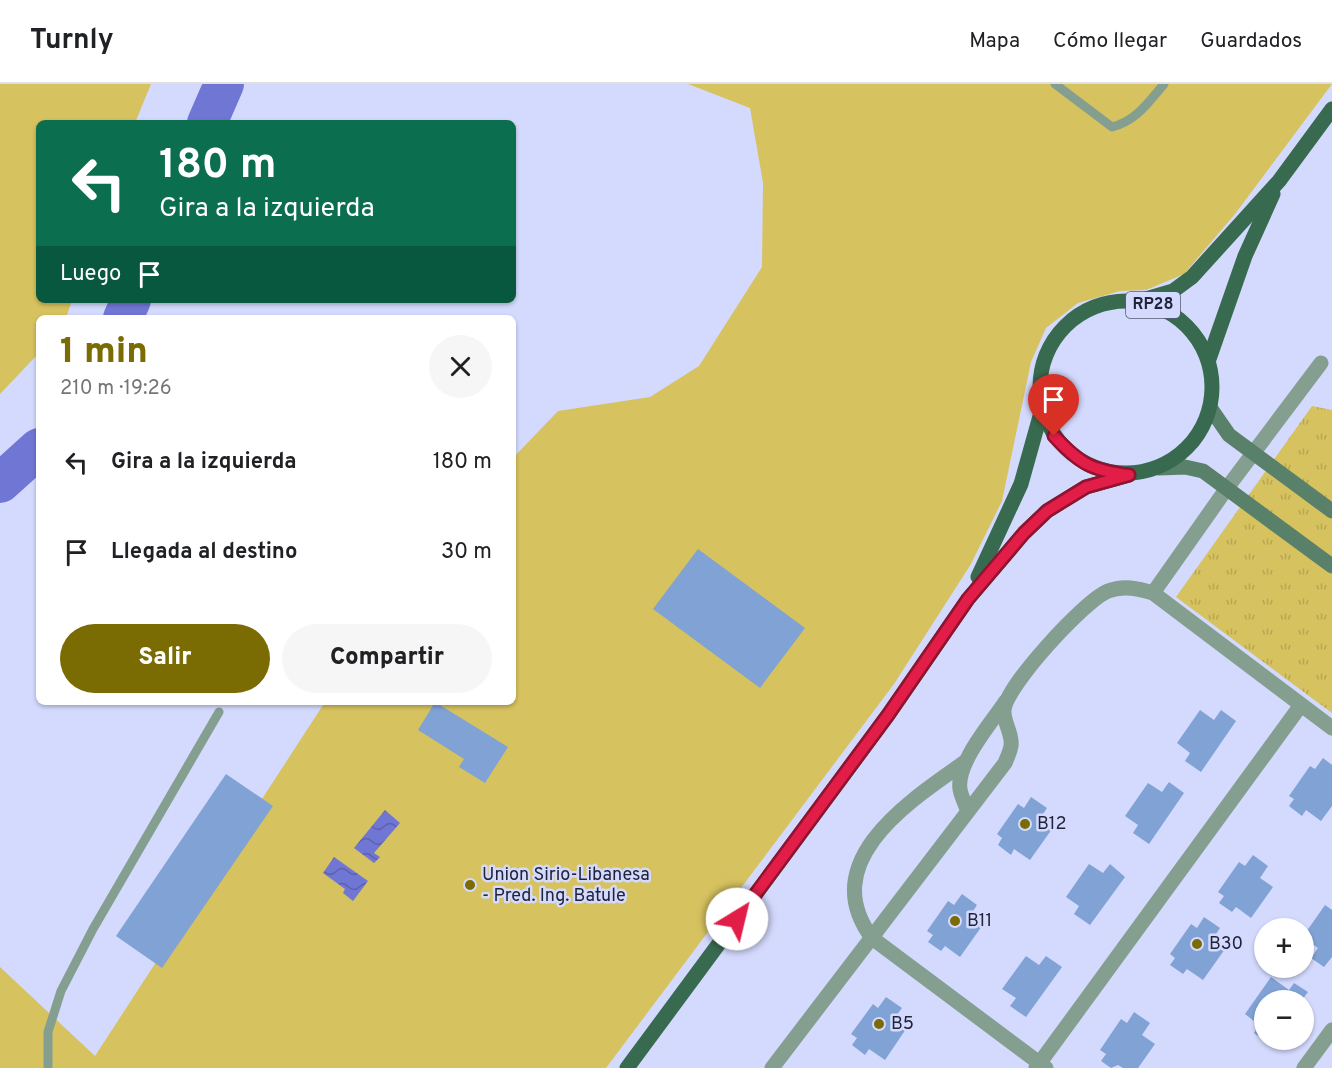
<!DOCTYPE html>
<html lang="es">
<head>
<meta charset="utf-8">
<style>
	:root { --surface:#fff; --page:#f6f6f6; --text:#202124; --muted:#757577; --line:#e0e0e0; --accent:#7b6b03 }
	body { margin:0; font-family:Overpass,sans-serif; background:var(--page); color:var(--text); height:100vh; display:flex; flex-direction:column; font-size:22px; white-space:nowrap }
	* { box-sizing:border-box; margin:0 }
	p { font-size:20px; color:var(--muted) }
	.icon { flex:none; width:33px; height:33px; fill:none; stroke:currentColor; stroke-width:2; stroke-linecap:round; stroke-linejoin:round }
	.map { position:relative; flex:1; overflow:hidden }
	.drawer { position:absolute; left:36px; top:231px; width:480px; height:390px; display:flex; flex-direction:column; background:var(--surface); border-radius:9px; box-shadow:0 2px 4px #0004 }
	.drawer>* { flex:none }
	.banner { position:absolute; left:36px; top:36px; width:480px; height:183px; border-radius:9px; box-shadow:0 2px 4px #0004; background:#0b6e4f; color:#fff; overflow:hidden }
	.fabs { position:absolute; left:1254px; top:834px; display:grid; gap:12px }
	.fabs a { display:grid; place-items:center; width:60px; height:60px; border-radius:50%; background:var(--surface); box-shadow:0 2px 4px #0004; font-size:30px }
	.pin { position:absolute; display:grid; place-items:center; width:51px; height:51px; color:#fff; margin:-62px -26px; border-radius:50% 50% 50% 0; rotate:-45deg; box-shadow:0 0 6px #0007 }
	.pin .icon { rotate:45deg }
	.me { position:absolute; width:66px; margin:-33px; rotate:36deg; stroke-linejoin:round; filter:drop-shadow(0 0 4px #0008) }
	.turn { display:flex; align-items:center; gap:21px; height:126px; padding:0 24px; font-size:27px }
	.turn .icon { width:78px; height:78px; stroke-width:2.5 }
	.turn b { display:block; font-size:42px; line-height:51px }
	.then { display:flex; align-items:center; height:57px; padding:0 24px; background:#0003; gap:12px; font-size:22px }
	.round { display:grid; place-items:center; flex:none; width:63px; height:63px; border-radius:32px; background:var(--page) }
	.headline { display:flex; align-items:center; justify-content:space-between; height:102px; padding:0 24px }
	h1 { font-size:36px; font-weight:800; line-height:45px; color:var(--accent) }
	.button { display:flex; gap:12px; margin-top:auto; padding:12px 24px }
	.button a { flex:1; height:69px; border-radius:36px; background:var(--accent); color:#fff; font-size:24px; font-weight:800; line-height:69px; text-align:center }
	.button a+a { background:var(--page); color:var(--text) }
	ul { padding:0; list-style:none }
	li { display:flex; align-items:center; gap:18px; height:90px; padding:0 24px }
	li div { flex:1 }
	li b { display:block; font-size:22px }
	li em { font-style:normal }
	header { display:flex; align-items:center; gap:36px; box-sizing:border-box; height:84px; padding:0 30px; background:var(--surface); border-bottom:2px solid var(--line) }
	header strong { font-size:28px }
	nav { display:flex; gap:33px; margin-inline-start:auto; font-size:21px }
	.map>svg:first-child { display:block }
</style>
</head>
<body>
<header>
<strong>Turnly</strong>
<nav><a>Mapa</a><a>Cómo llegar</a><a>Guardados</a></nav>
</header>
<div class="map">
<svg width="1332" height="984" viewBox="0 0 1332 984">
	<defs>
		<pattern id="park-tufts" width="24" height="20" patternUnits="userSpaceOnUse" patternTransform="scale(1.5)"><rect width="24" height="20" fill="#d6c25f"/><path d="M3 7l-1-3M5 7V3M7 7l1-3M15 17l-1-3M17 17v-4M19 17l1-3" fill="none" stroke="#b7a653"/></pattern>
		<pattern id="water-waves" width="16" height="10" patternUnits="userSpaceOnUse" patternTransform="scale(1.5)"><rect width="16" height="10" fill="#7076d4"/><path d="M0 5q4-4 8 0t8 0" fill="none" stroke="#5c60ad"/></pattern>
	</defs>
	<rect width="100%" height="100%" fill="#d4dafe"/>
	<g fill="#d6c25f">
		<polygon points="0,0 151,0 135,39 39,39 39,216 72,216 66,234 39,234 39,269 0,310"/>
		<polygon points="688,0 1332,0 1235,130 1184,190 1146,206 1120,207 1078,219 1046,244 1031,278 1002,417 971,480 894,600 606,984 0,984 0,883 95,972 325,618 513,618 513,374 558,327 650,313 699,282 762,183 763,99 750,24"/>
	</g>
	<polygon fill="url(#park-tufts)" points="1312,322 1332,326 1332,629 1176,513"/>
	<g fill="url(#water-waves)">
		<polygon points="385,726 400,739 374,769 380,773 374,779 354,764"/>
		<polygon points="334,773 368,797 353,817 343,809 345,805 323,789"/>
	</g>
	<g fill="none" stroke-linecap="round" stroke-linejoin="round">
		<g stroke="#7076d4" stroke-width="40">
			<polyline points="207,39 224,0"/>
			<polyline points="123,234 131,216"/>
			<polyline points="0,399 39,364"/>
		</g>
	</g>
	<g fill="#81a2d5">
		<polygon points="698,465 805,544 760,604 653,525"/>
		<polygon points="435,618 508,663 485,699 459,683 464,675 418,646"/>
		<polygon points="1200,626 1214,636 1221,626 1236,637 1201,688 1185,677 1190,669 1177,659"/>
		<polygon points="1323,674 1332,681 1332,722 1321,737 1306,726 1302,732 1289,722 1294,715 1289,712 1310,682 1315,685"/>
		<polygon points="226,690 273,722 162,884 116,852"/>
		<polygon points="1169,698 1184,709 1149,760 1133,749 1138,741 1125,732 1148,699 1162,708"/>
		<polygon points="1031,713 1047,724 1039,736 1052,745 1030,776 1014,765 1011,771 998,761 1002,754 997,750 1018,720 1024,724"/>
		<polygon points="1253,771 1268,782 1260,794 1273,803 1251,834 1236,823 1232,828 1219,819 1224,812 1218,808 1239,778 1245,782"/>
		<polygon points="1089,780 1103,789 1110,780 1125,793 1090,841 1074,830 1079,822 1066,813"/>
		<polygon points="962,810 977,821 969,833 982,842 960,873 945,862 941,867 928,858 933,851 927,847 948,817 954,821"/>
		<polygon points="1325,821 1332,826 1332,873 1324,883 1311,874 1318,864 1304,854 1304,851"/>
		<polygon points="1204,833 1220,844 1212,856 1225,865 1203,896 1187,885 1183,890 1170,881 1175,874 1170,870 1191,840 1197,844"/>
		<polygon points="1026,872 1039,881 1046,872 1062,883 1026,933 1010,922 1016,914 1002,905"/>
		<polygon points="1271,893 1289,906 1294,899 1308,908 1302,916 1264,916 1264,956 1275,956 1271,961 1254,949 1259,941 1245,930"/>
		<polygon points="886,913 902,924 893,936 906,945 885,976 869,965 865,971 852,961 857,954 851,950 873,920 878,924"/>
		<polygon points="1134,928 1150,939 1142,951 1155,960 1138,984 1123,984 1118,981 1111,984 1101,977 1106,970 1100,966 1121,935 1127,939"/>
	</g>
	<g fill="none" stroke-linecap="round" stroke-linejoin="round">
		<g stroke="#849f8f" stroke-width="9">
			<path d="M1055,0L1112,43C1136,37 1148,19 1164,0"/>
			<polyline points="48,984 48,948 61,907 93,845 219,628"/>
		</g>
		<g stroke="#849f8f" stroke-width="15">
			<polyline points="1153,509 1332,644"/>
			<path d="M965,678C911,716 815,777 872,854L1046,984"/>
			<path d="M968,727C965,720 961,712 960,705C956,679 992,638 1006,617"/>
			<path d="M772,984L1005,679C1007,674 1010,668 1011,662C1013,650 1003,638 1004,626C1006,602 1085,516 1108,507C1123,501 1138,504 1153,509L1227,404L1321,279"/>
			<polyline points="1036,984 1301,621"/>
			<polyline points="1304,984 1332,946"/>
		</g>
		<g stroke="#598069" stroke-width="15">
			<polyline points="1211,325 1229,351 1332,427"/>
			<polyline points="1159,384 1185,383 1203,387 1332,482"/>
		</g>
		<g stroke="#386a4f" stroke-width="15">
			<circle cx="1126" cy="303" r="86"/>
			<polyline points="1139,217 1173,207 1192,193 1279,97 1332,25"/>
			<polyline points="1209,275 1245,172 1273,110"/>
			<polyline points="978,493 1021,400 1042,325"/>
			<polyline points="627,984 888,631 968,515 1024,449 1047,427 1086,403 1129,391"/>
		</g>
	</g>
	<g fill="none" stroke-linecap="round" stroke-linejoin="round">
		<defs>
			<path id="route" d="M737,835L888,631L968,515L1024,449L1047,427L1086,403L1129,391C1091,386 1080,380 1054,352"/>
		</defs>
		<use href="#route" stroke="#92132f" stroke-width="15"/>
		<use href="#route" stroke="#e11d48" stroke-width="10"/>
	</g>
	<g fill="#7b6b03" stroke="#d4dafe" stroke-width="2">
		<circle cx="1025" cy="740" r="6"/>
		<circle cx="470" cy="801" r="6"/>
		<circle cx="955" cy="837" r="6"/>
		<circle cx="1197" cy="860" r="6"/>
		<circle cx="879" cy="940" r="6"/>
	</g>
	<g text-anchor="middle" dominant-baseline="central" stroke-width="5" stroke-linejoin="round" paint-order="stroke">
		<rect fill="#d4dafe" stroke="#565a74" stroke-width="1.5" x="1126" y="208" width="54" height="26" rx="4.5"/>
		<g font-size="16" font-weight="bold" fill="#202339">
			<text x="1153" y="221">RP28</text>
		</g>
		<g font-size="18" fill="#202339" stroke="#d4dafe" text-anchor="start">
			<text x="1037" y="740">B12</text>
			<text x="482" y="791">Union Sirio-Libanesa<tspan x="482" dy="21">- Pred. Ing. Batule</tspan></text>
			<text x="967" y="837">B11</text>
			<text x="1209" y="860">B30</text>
			<text x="891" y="940">B5</text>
		</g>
	</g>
</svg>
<div class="fabs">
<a>+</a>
<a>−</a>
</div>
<div class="pin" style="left:1054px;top:352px;background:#d93025"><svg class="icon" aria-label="arrive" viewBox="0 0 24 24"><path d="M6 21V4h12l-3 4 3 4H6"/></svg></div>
<svg class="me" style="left:737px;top:835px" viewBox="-20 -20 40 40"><circle r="19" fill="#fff"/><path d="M0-13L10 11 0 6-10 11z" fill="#e11d48"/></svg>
<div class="banner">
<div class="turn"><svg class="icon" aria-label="left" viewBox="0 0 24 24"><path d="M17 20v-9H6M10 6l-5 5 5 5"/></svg><div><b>180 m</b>Gira a la izquierda</div></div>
<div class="then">Luego<svg class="icon" aria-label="arrive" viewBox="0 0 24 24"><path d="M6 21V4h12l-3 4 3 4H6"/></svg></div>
</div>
<section class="drawer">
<div class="headline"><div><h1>1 min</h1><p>210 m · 19:26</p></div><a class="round"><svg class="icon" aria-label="close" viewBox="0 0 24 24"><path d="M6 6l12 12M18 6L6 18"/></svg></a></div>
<ul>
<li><svg class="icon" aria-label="left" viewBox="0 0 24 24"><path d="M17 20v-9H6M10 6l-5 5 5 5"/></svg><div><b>Gira a la izquierda</b></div><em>180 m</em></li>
<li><svg class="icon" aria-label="arrive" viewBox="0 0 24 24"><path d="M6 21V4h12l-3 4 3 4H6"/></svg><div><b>Llegada al destino</b></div><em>30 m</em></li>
</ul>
<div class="button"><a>Salir</a><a>Compartir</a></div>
</section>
</div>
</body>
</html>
